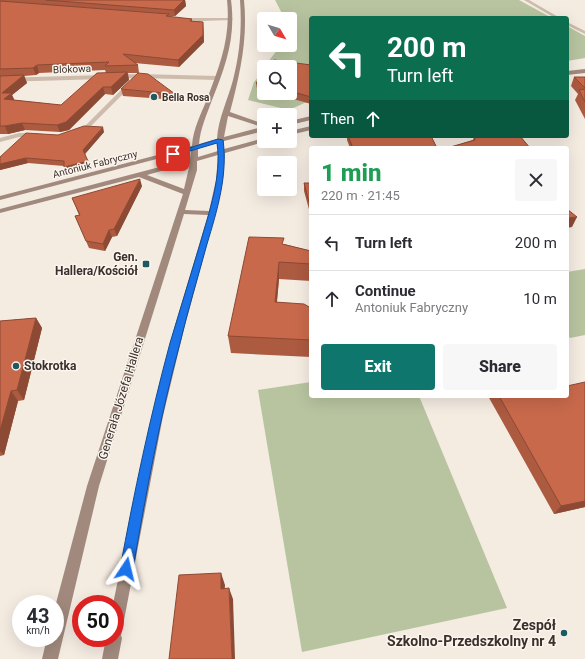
<!DOCTYPE html>
<html lang="en">
<head>
<meta charset="utf-8">
<style>
	:root { --surface:#fff; --page:#f7f7f7; --text:#2b2b33; --muted:#7c7c81; --line:#e1e1e2; --accent:#0f766e }
	body { margin:0; font-family:Roboto,sans-serif; background:var(--page); color:var(--text); height:100vh; display:flex; flex-direction:column; font-size:15px; white-space:nowrap }
	* { box-sizing:border-box; margin:0 }
	p { font-size:13px; color:var(--muted) }
	.icon { flex:none; width:22px; height:22px; fill:none; stroke:currentColor; stroke-width:2; stroke-linecap:round; stroke-linejoin:round }
	.map { position:relative; flex:1; overflow:hidden }
	.panel { position:absolute; left:309px; top:146px; width:260px; height:252px; display:flex; flex-direction:column; background:var(--surface); border-radius:4px; box-shadow:0 4px 16px #0002 }
	.panel>* { flex:none }
	.banner { position:absolute; left:309px; top:16px; width:260px; height:122px; border-radius:4px; box-shadow:0 4px 16px #0002; background:#0b6e4f; color:#fff; overflow:hidden }
	.needle { width:26px; rotate:128deg }
	.tools { position:absolute; left:257px; top:12px; display:grid; gap:8px }
	.tools a { display:grid; place-items:center; width:40px; height:40px; border-radius:4px; background:var(--surface); box-shadow:0 4px 16px #0002; font-size:20px }
	.speed { position:absolute; left:12px; top:595px; display:flex; gap:8px; font-size:20px; font-weight:700; text-align:center }
	.speed>* { display:grid; place-content:center; width:52px; height:52px; border-radius:50%; background:var(--surface); box-shadow:0 4px 16px #0002; line-height:1 }
	.speed small { font-size:10px; font-weight:400 }
	.speed .limit { border:6px solid #d22; background:#fff; color:#111 }
	.pin { position:absolute; display:grid; place-items:center; width:34px; height:34px; color:#fff; margin:-17px; border-radius:8px; box-shadow:0 2px 6px #0006 }
	.me { position:absolute; width:44px; margin:-22px; rotate:10deg; stroke-linejoin:round; filter:drop-shadow(0 0 3px #0008) }
	.turn { display:flex; align-items:center; gap:14px; height:84px; padding:0 12px; font-size:18px }
	.turn .icon { width:52px; height:52px; stroke-width:2.5 }
	.turn b { display:block; font-size:28px; line-height:34px }
	.then { display:flex; align-items:center; height:38px; padding:0 12px; background:#0003; gap:8px; font-size:15px }
	.round { display:grid; place-items:center; flex:none; width:42px; height:42px; border-radius:4px; background:var(--page) }
	.headline { display:flex; align-items:center; justify-content:space-between; height:68px; padding:0 12px }
	h1 { font-size:24px; font-weight:800; line-height:30px; color:#1e9e55 }
	.primary-button { display:flex; gap:8px; margin-top:auto; padding:8px 12px }
	.primary-button a { flex:1; height:46px; border-radius:4px; background:var(--accent); color:#fff; font-size:16px; font-weight:800; line-height:46px; text-align:center }
	.primary-button a+a { background:var(--page); color:var(--text) }
	ul { padding:0; list-style:none }
	li { display:flex; align-items:center; gap:12px; height:56px; padding:0 12px; border-top:1px solid var(--line) }
	li div { flex:1 }
	li b { display:block; font-size:15px }
	li em { font-style:normal }
	.map>svg:first-child { display:block }
</style>
</head>
<body>
<div class="map">
<svg width="585" height="659" viewBox="0 0 585 659">
	<rect width="100%" height="100%" fill="#f4ebe1"/>
	<g fill="#b8c4a0">
		<polygon points="275,0 519,0 552,18 311,18 311,100 289,110 248,100 254,82 264,70 264,93 290,93 290,67 264,67 281,45 290,45 290,19 285,19"/>
		<polygon points="567,26 585,36 585,58 567,61"/>
		<polygon points="585,269 585,335 570,338 567,334 567,272"/>
		<polygon points="311,382 311,396 419,396 507,608 302,652 258,390"/>
	</g>
	<g fill="none" stroke-linecap="round" stroke-linejoin="round">
		<g fill="#cdbbac" fill-rule="evenodd">
			<polygon points="524,0 529,0 560,18 555,18"/>
			<polygon points="179,18 231,18 233,19 231,20 201,21 177,20"/>
			<polygon points="567,22 585,31 585,34 567,25"/>
			<polygon points="138,74 217,76 220,78 217,80 138,78 0,82 0,78"/>
			<polygon points="129,82 134,83 89,128 79,133 75,133 75,131 85,126"/>
			<polygon points="19,133 37,133 40,135 37,137 19,137 0,142 0,138"/>
		</g>
		<g fill="#a18a7d" fill-rule="evenodd">
			<path d="M227,0H231C236,37 226,65 212,100C207,114 200,129 199,144L217,139C218,119 228,99 233,80C240,53 242,27 240,0H244C248,39 240,74 230,112L264,124V131L224,141V149L264,138V141H267L225,153L223,180L219,200L184,329L163,416L121,636L122,638L118,659H102L106,638H115V604H113L152,416L174,329L208,215L184,214L99,486L58,659H42L47,638H55V607L87,486L183,194L139,177L0,213V209L190,159L191,150L0,200V196L192,146C193,129 201,114 207,99C220,65 231,37 227,0ZM228,116L262,127L224,137ZM217,143L218,151L198,157V148ZM218,155L216,180L209,211L185,210L197,170V161ZM190,163L184,189L147,175Z"/>
			<polygon points="585,69 585,73 567,75 567,71"/>
			<polygon points="311,116 311,120 290,125 290,121"/>
			<polygon points="311,126 311,130 290,135 290,131"/>
		</g>
	</g>
	<g fill="#ac5a40" fill-rule="evenodd">
		<path d="M0,0H185L186,6L175,16H169V17L192,19V21L203,22L204,42L179,67L134,63L138,65L139,73H128L129,80L113,95L105,94L69,130L60,132L25,130L8,134H0ZM105,70L106,73L61,105L14,100L12,95L27,83L24,76L36,75L39,73Z"/>
		<polygon points="311,65 311,104 272,93 290,93 290,67"/>
		<polygon points="264,73 264,91 257,89 256,83"/>
		<polygon points="574,77 585,77 585,119 575,100 578,94 571,86"/>
		<polygon points="121,89 175,94 177,100 123,96"/>
		<polygon points="104,132 85,154 89,167 66,172 64,166 28,163 0,170 0,157 58,135"/>
		<polygon points="347,136 431,136 437,148 350,148 347,140"/>
		<polygon points="474,136 520,136 530,148 447,148 473,140"/>
		<polygon points="304,183 311,183 311,213 310,213 304,191"/>
		<polygon points="142,186 117,236 112,237 105,251 89,248 75,216 79,215 72,198"/>
		<polygon points="284,244 311,251 311,281 279,279 277,302 311,308 311,357 231,353 228,336"/>
		<polygon points="36,318 42,328 24,400 18,401 4,455 0,456 0,321"/>
		<polygon points="585,382 585,507 554,514 488,396 567,396"/>
	</g>
	<g fill="#8c4a34">
		<polygon points="184,0 185,0 186,6 175,16 174,10"/>
		<polygon points="203,22 204,42 179,67 178,60"/>
		<polygon points="37,65 39,73 36,75 33,68"/>
		<polygon points="127,72 129,80 113,95 111,87"/>
		<polygon points="24,75 27,83 12,95 15,101 7,107 2,93"/>
		<polygon points="103,87 105,94 69,130 60,132 57,125"/>
		<polygon points="22,123 25,130 8,134 5,126"/>
		<polygon points="103,127 104,132 84,155 83,150"/>
		<polygon points="26,158 28,163 0,170 0,164"/>
		<polygon points="88,161 89,167 66,172 64,167"/>
		<polygon points="140,179 142,186 117,236 114,229"/>
		<polygon points="577,217 572,227 567,228 567,218"/>
		<polygon points="109,230 112,237 105,251 103,244"/>
		<polygon points="279,262 279,279 275,320 275,302"/>
		<polygon points="36,318 42,328 24,400 17,390"/>
		<polygon points="11,391 18,401 4,455 0,451 0,431"/>
		<polygon points="585,501 585,507 554,514 561,506"/>
		<polygon points="221,573 225,585 224,600 221,589"/>
		<polygon points="229,588 233,599 235,659 232,659"/>
	</g>
	<g fill="#c8694b" stroke="#8c4a34">
		<polygon points="46,0 184,0 174,10"/>
		<polygon points="0,1 169,14 166,16 192,19 190,21 203,22 203,35 178,60 123,54 138,65 105,66 109,62 37,65 33,68 0,69"/>
		<polygon points="274,60 311,65 311,97 290,91 290,67 269,67"/>
		<polygon points="127,72 111,87 103,87 66,122 57,125 22,123 5,126 0,126 0,76 24,75 2,93 12,93 4,99 61,105 97,73"/>
		<polygon points="138,73 148,74 175,94 121,89"/>
		<polygon points="264,73 264,85 256,83"/>
		<polygon points="574,77 585,77 585,88"/>
		<polygon points="585,89 585,102 579,90"/>
		<polygon points="84,126 103,127 83,150 88,161 64,167 64,161 26,158 0,164 0,157 26,133 58,135"/>
		<polygon points="348,136 431,136 437,148 353,148"/>
		<polygon points="475,136 520,136 530,148 447,148 475,140"/>
		<polygon points="140,179 114,229 109,230 103,244 86,241 75,216 80,215 72,198"/>
		<polygon points="304,183 311,183 311,206 310,206"/>
		<polygon points="567,209 577,217 567,218"/>
		<polygon points="249,237 284,238 282,244 311,251 311,264 279,262 275,302 304,304 311,308 311,340 228,336"/>
		<polygon points="36,318 17,390 11,391 0,431 0,321"/>
		<polygon points="585,382 585,501 561,506 499,396 567,396 567,386"/>
		<polygon points="221,573 221,589 229,588 232,659 169,659 179,575"/>
	</g>
	<path fill="#1a73e8" stroke="#114b97" d="M218,139L223,140C228,175 217,211 207,244C198,277 188,310 180,343C160,417 146,493 133,569L131,573L126,575L122,573L120,569C134,493 150,417 170,343C180,310 190,277 200,244C209,212 222,177 217,143L173,156L170,154Z"/>
	<g fill="#1f5a5e" stroke="#fbf5ee" stroke-width="1.5">
		<circle cx="154" cy="97" r="4"/>
		<rect x="142" y="260" width="8" height="8" rx="2"/>
		<circle cx="16" cy="366" r="4"/>
		<circle cx="564" cy="633" r="4"/>
	</g>
	<g text-anchor="middle" dominant-baseline="central" stroke-width="3" stroke-linejoin="round" paint-order="stroke">
		<g font-size="10" fill="#3b302b" stroke="#fbf5ee">
			<text transform="translate(72 69) rotate(-2)">Blokowa</text>
			<text transform="translate(95 164) rotate(-14)">Antoniuk Fabryczny</text>
		</g>
		<g font-size="10" font-weight="bold" fill="#3b302b" stroke="#fbf5ee" text-anchor="start">
			<text x="162" y="97">Bella Rosa</text>
		</g>
		<g font-size="12" font-weight="bold" fill="#3b302b" stroke="#fbf5ee" text-anchor="end">
			<text x="138" y="257">Gen.<tspan x="138" dy="14">Hallera/Kościół</tspan></text>
			<text x="24" y="366" text-anchor="start">Stokrotka</text>
		</g>
		<g font-size="12" fill="#3b302b" stroke="#fbf5ee">
			<text transform="translate(121 398) rotate(-73)">Generała Józefa Hallera</text>
		</g>
		<g font-size="14" font-weight="bold" fill="#3b302b" stroke="#fbf5ee" text-anchor="end">
			<text x="556" y="625">Zespół<tspan x="556" dy="16">Szkolno-Przedszkolny nr 4</tspan></text>
		</g>
	</g>
</svg>
<div class="tools">
<a><svg class="needle" viewBox="-14 -14 28 28"><path d="M0-13l5 13h-10z" fill="#e53935"/><path d="M0 13l5-13h-10z" fill="#7c7c81"/></svg></a>
<a><svg class="icon" aria-label="search" viewBox="0 0 24 24"><circle cx="10" cy="10" r="6"/><path d="M15 15l6 6"/></svg></a>
<a>+</a>
<a>−</a>
</div>
<div class="speed"><div>43<small>km/h</small></div><div class="limit">50</div></div>
<div class="pin" style="left:173px;top:154px;background:#d93025"><svg class="icon" aria-label="arrive" viewBox="0 0 24 24"><path d="M6 21V4h12l-3 4 3 4H6"/></svg></div>
<svg class="me" style="left:126px;top:569px" viewBox="-20 -20 40 40"><path d="M0-17L14 15 0 8-14 15z" fill="#1a73e8" stroke="#fff" stroke-width="4"/></svg>
<div class="banner">
<div class="turn"><svg class="icon" aria-label="left" viewBox="0 0 24 24"><path d="M17 20v-9H6M10 6l-5 5 5 5"/></svg><div><b>200 m</b>Turn left</div></div>
<div class="then">Then<svg class="icon" aria-label="ahead" viewBox="0 0 24 24"><path d="M12 20V5M6 11l6-6 6 6"/></svg></div>
</div>
<section class="panel">
<div class="headline"><div><h1>1 min</h1><p>220 m · 21:45</p></div><a class="round"><svg class="icon" aria-label="close" viewBox="0 0 24 24"><path d="M6 6l12 12M18 6L6 18"/></svg></a></div>
<ul>
<li><svg class="icon" aria-label="left" viewBox="0 0 24 24"><path d="M17 20v-9H6M10 6l-5 5 5 5"/></svg><div><b>Turn left</b></div><em>200 m</em></li>
<li><svg class="icon" aria-label="ahead" viewBox="0 0 24 24"><path d="M12 20V5M6 11l6-6 6 6"/></svg><div><b>Continue</b><p>Antoniuk Fabryczny</p></div><em>10 m</em></li>
</ul>
<div class="primary-button"><a>Exit</a><a>Share</a></div>
</section>
</div>
</body>
</html>
